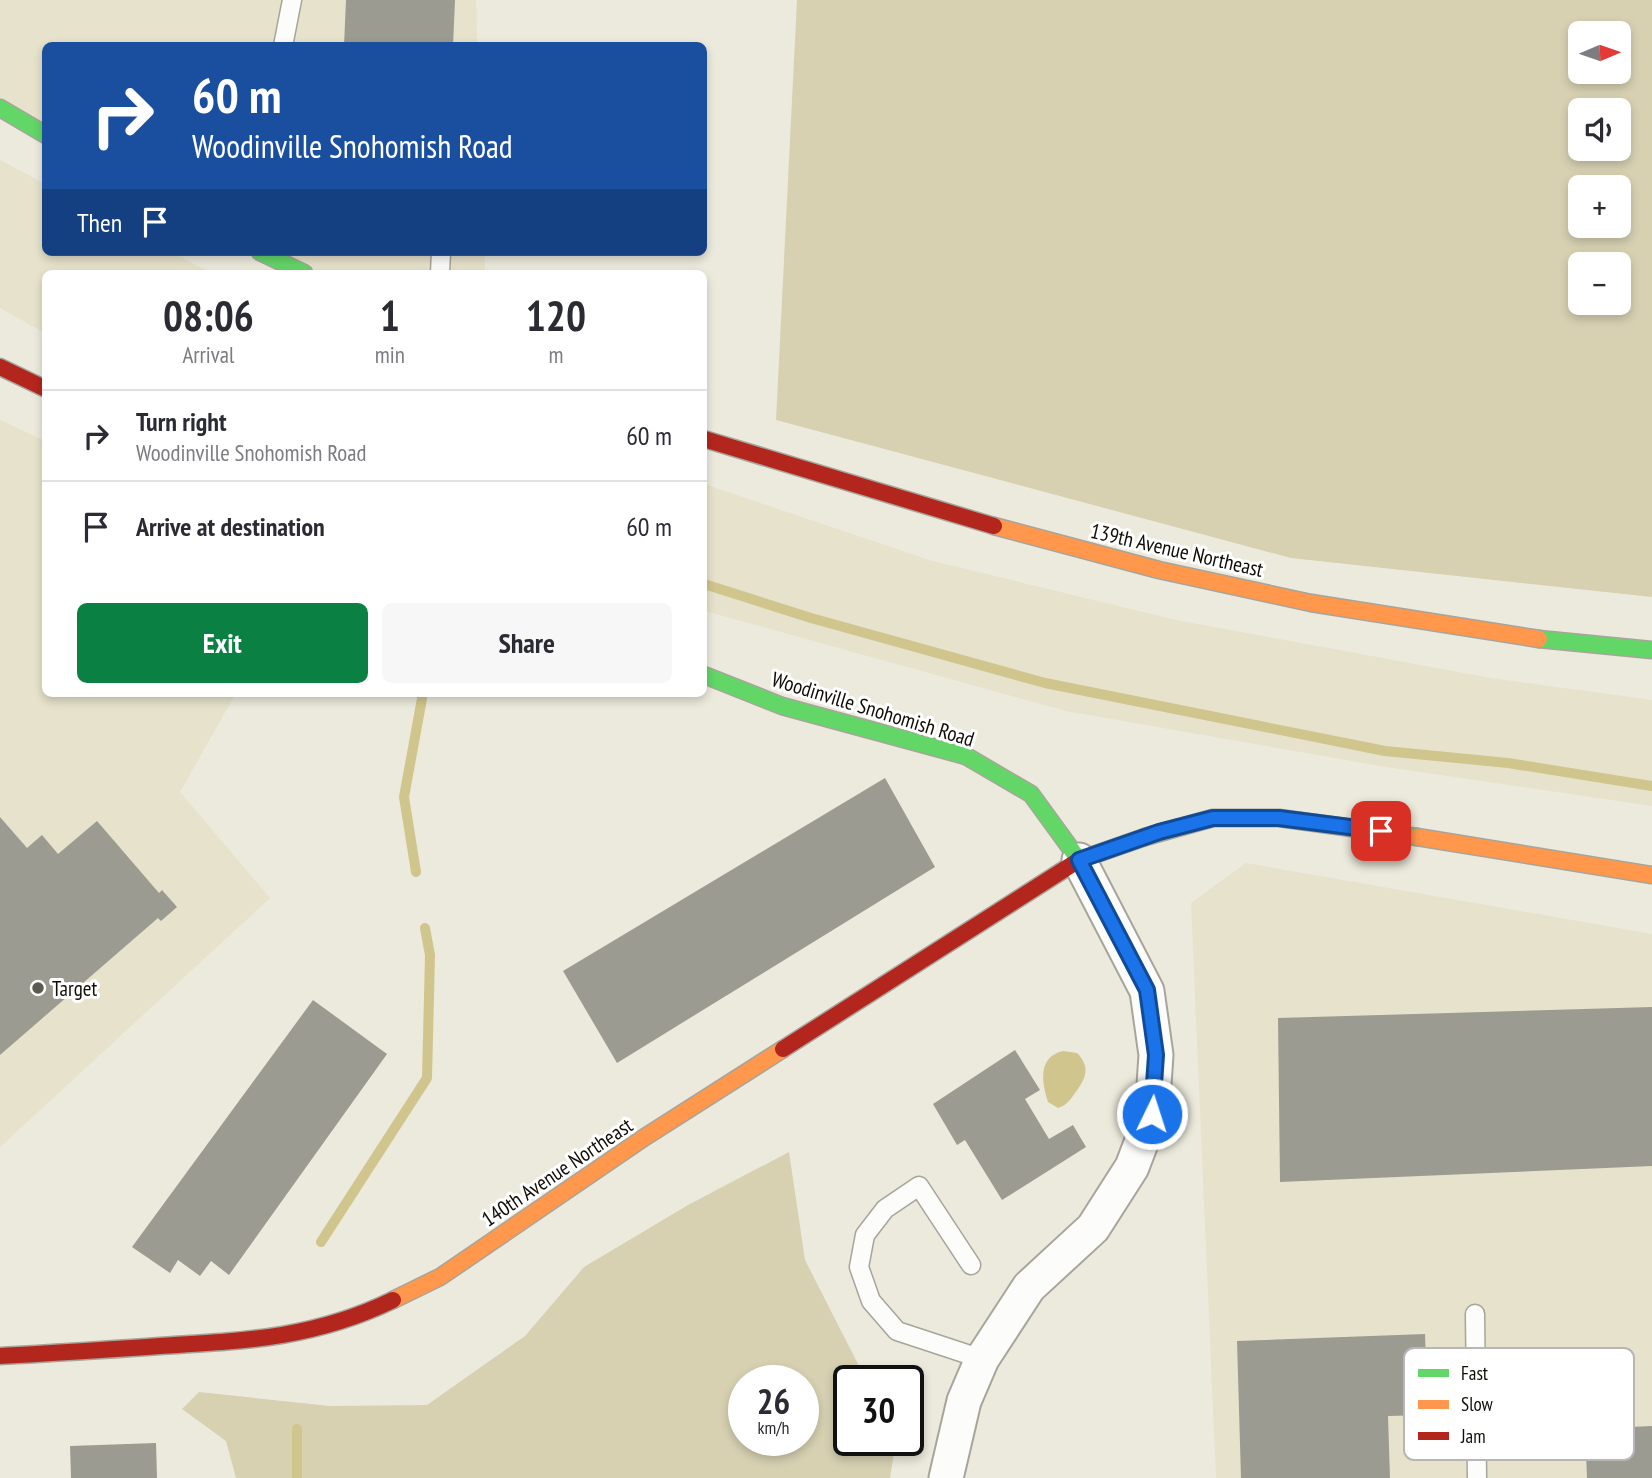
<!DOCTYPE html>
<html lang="en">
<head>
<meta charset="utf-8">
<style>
	:root { --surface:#fff; --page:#f7f7f7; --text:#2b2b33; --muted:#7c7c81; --line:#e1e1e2; --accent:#0b8043 }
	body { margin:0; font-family:"PT Sans Narrow",sans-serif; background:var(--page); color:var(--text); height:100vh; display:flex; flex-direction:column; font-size:26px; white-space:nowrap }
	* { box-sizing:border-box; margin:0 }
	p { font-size:23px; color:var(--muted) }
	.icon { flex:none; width:38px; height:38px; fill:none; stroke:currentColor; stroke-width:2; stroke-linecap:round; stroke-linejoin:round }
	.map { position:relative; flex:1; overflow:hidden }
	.details { position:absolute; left:42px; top:270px; width:665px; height:427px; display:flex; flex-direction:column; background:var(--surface); border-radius:10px; box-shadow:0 4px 10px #0003 }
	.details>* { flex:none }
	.banner { position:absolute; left:42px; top:42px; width:665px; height:214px; border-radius:10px; box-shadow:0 4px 10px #0003; background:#1a4fa0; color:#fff; overflow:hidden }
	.needle { width:46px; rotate:88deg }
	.buttons { position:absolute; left:1568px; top:21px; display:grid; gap:14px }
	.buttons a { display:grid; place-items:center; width:63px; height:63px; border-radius:10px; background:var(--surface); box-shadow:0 4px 10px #0003; font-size:35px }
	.speed { position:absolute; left:728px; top:1365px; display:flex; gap:14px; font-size:35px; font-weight:700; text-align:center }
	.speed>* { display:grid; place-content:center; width:91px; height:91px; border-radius:50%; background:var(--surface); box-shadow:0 4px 10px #0003; line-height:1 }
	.speed small { font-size:18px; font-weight:400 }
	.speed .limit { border:4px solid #111; border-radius:10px; background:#fff; color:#111 }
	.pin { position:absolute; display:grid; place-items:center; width:60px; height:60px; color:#fff; margin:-30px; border-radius:14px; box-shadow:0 4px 10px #0006 }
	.me { position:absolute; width:77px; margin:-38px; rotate:4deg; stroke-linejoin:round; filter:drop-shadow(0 0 5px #0008) }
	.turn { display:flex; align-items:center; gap:24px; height:147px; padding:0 35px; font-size:32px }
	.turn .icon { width:91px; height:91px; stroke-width:2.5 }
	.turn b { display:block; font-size:49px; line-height:60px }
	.then { display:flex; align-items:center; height:66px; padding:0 35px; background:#0003; gap:14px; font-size:26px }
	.eta { display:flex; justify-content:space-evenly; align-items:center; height:119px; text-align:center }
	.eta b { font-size:42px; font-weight:800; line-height:49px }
	.button { display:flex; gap:14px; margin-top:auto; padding:14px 35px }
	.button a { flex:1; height:80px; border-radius:10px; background:var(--accent); color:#fff; font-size:28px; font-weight:800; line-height:80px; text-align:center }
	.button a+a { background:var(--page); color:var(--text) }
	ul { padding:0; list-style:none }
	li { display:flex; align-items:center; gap:21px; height:91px; padding:0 35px; border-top:2px solid var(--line) }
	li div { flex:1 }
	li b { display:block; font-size:26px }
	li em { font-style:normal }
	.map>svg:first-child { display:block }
</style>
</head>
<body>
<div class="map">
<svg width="1652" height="1478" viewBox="0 0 1652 1478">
	<rect width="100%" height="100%" fill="#eceadc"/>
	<g fill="#e6e2cb">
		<polygon points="0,0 476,0 477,45 46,46 45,135 0,108"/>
		<polygon points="0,160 45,184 46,252 172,252 211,273 46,273 45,333 0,308"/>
		<polygon points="260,252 485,252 485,273 304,273"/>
		<polygon points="0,420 45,441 46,693 236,693 180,792 270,898 0,1147"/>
		<polygon points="704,484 929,560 1176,620 1491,678 1652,700 1652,806 1386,767 1066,711 705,611"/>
		<polygon points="1246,863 1652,934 1652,1478 1216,1478 1191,903"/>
	</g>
	<g fill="#d7d1b2" fill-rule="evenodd">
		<path d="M797,0H1652V597L1291,558L776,420ZM1580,33H1619V72H1580ZM1580,110H1619V149H1580ZM1580,187H1619V226H1580ZM1580,264H1619V303H1580Z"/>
		<path d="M789,1152L805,1260L859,1366L890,1381H849V1440H896L890,1478H236L226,1441L182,1409L199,1392L330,1406L427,1405L525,1336L584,1267L688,1205ZM744,1381H803V1440H744Z"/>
	</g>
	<path fill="#d1c58e" d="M1063,1051L1077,1053C1091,1067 1086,1079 1075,1093C1070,1100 1067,1105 1058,1108L1048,1102C1042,1083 1037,1057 1063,1051Z"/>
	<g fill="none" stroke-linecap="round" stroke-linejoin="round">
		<g stroke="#d1c58e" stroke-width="10">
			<polyline points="704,584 811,618 1045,683 1385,751 1508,763 1652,786"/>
			<polyline points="416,872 404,797 423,693"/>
			<polyline points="321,1242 427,1078 430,955 425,928"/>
			<polyline points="297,1478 297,1429"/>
		</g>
	</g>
	<g fill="#9c9b91">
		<polygon points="346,0 455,0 453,46 344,46"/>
		<polygon points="885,778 935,867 617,1063 563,971"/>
		<polygon points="0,817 27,848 42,835 58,854 97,821 159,893 162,890 177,907 161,921 158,918 0,1055"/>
		<polygon points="313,1000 387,1054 229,1275 211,1261 200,1276 178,1260 170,1273 132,1247"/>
		<polygon points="1652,1007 1652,1166 1280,1182 1278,1018"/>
		<polygon points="1015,1050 1040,1090 1025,1099 1049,1139 1073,1125 1086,1147 1002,1200 965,1140 957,1145 933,1104"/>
		<polygon points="1425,1334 1428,1415 1388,1416 1390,1478 1241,1478 1237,1341"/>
		<polygon points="1652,1426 1652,1478 1587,1478 1585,1429"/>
		<polygon points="156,1443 157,1478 71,1478 70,1446"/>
	</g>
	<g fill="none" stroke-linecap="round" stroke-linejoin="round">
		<defs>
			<g id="lane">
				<polyline points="283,46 292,0"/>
				<polyline points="440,273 441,252"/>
				<polyline points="971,1265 919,1186 885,1209 865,1235 859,1267 871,1301 897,1331 982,1359"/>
				<polyline points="1475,1314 1477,1478"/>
			</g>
			<polyline id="street" points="946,1478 964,1401 982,1359 1029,1287 1093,1228 1132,1167 1152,1114 1156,1055 1147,991 1079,860"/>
			<g id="fast">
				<polyline points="0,108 46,135"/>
				<polyline points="260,252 304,273"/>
				<polyline points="1539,639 1652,650"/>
				<polyline points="704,675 782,706 966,756 1031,794 1079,860"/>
				<polyline points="1145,837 1213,818 1279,818 1417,837"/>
			</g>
			<g id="slow">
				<polyline points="994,526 1159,570 1311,603 1539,639"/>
				<polyline points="1417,837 1652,875"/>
				<polyline points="393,1300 440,1277 645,1137 783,1049"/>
			</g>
			<g id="jam">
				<polyline points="0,367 46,389"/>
				<polyline points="704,439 994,526"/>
				<polyline points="783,1049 1079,860 1145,837"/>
				<path d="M0,1356C53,1353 107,1350 160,1346C245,1341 315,1338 393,1300"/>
			</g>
		</defs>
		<use href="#lane" stroke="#a7a59b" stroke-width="21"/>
		<use href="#street" stroke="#a7a59b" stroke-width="37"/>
		<use href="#fast" stroke="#a7a59b" stroke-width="19"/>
		<use href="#slow" stroke="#a7a59b" stroke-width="19"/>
		<use href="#jam" stroke="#a7a59b" stroke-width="19"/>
		<use href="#lane" stroke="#fcfcfa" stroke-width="18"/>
		<use href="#street" stroke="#fcfcfa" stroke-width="33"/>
		<use href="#fast" stroke="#63d668" stroke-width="16"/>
		<use href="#slow" stroke="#ff974d" stroke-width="16"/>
		<use href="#jam" stroke="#b3261e" stroke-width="16"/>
	</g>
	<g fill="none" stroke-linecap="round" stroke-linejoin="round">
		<defs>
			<polyline id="route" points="1152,1114 1156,1055 1147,990 1079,860 1159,832 1213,818 1279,818 1381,831"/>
		</defs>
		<use href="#route" stroke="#114b97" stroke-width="18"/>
		<use href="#route" stroke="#1a73e8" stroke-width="12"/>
	</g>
	<circle fill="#5c5a51" stroke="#fff" stroke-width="2.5" cx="38" cy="988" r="7"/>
	<g text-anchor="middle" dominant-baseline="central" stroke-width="6" stroke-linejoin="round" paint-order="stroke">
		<g font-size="21" fill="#0f0d06" stroke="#fff">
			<text transform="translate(1177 550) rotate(13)">139th Avenue Northeast</text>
			<text transform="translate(873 709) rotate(17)">Woodinville Snohomish Road</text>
			<text transform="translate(557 1172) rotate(-34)">140th Avenue Northeast</text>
		</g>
		<g font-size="21" fill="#0f0d06" stroke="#fff" text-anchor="start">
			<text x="52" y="988">Target</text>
		</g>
	</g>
	<rect x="1404" y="1348" width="230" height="112" rx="10" fill="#fff" stroke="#b7b6b4" stroke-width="2"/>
	<rect x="1418" y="1369" width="31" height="8" fill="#63d668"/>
	<rect x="1418" y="1400" width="31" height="9" fill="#ff974d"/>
	<rect x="1418" y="1432" width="31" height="8" fill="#b3261e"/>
	<g font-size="19" fill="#0f0d06">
		<text x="1461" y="1380">Fast</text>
		<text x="1461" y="1411">Slow</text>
		<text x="1461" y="1443">Jam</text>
	</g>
</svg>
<div class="buttons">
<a><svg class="needle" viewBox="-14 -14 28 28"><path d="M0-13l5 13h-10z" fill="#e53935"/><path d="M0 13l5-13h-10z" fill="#7c7c81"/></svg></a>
<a><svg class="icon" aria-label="sound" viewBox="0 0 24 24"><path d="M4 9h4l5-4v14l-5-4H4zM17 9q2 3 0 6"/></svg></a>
<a>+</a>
<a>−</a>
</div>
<div class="speed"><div>26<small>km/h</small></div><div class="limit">30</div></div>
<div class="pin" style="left:1381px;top:831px;background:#d93025"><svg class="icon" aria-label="arrive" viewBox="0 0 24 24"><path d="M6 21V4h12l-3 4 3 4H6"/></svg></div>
<svg class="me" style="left:1152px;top:1114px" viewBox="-20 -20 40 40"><circle r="17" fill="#1a73e8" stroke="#fff" stroke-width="3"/><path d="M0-11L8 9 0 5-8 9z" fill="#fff"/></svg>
<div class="banner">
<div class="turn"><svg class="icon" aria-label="right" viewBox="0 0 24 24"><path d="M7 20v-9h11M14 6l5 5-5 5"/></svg><div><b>60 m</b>Woodinville Snohomish Road</div></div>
<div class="then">Then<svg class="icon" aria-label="arrive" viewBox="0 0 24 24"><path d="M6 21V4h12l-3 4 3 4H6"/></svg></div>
</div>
<section class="details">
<div class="eta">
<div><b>08:06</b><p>Arrival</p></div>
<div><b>1</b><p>min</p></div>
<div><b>120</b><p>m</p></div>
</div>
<ul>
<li><svg class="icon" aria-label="right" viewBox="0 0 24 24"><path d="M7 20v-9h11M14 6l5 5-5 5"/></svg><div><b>Turn right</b><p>Woodinville Snohomish Road</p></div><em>60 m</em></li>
<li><svg class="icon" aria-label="arrive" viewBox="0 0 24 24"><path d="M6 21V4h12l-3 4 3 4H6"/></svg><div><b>Arrive at destination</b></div><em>60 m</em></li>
</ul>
<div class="button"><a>Exit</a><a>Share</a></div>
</section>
</div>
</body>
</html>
